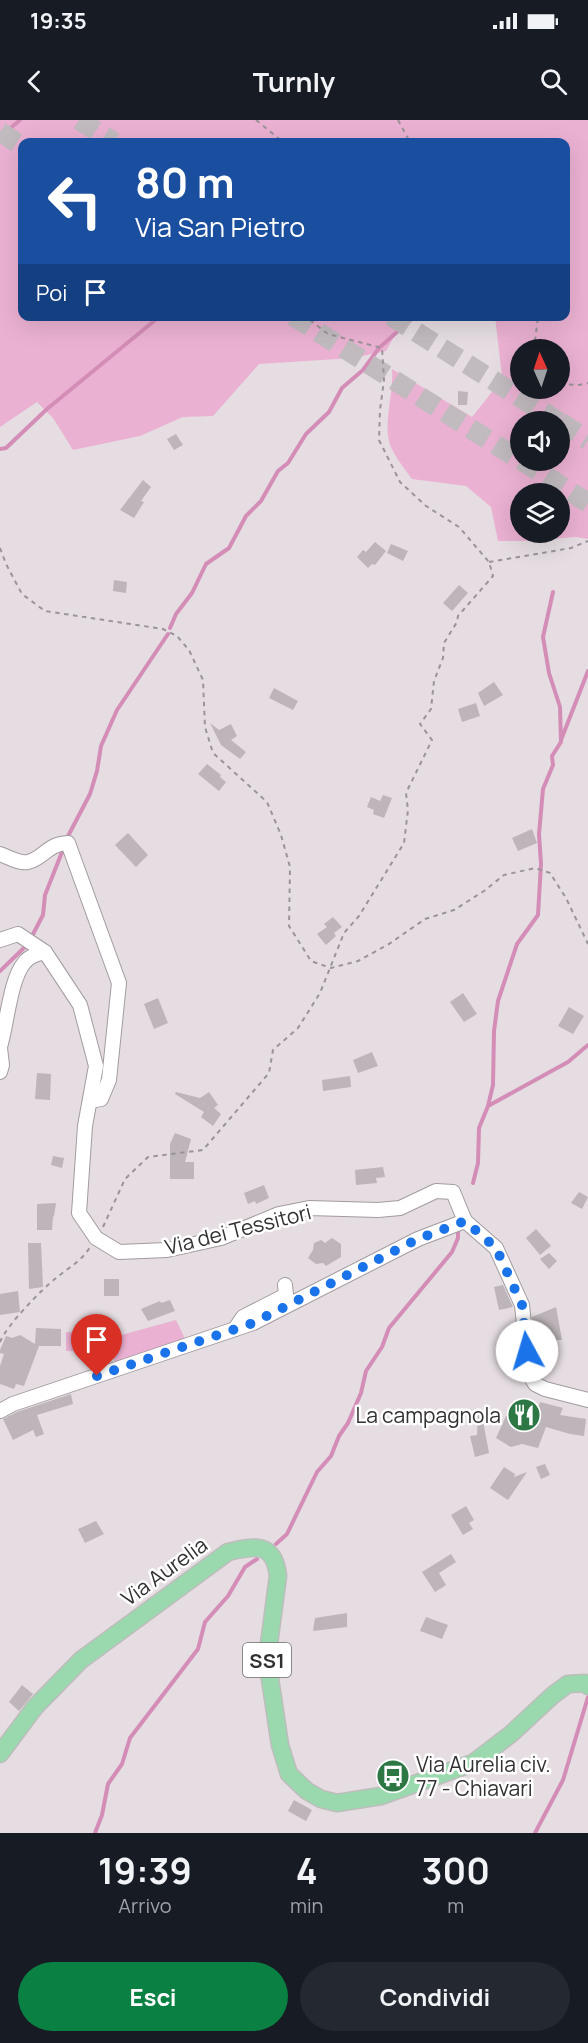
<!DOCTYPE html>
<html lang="it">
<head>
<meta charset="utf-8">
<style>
	:root { --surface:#171b24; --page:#242831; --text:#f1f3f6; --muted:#9ea1a6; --accent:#0b8043 }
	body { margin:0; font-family:Manrope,sans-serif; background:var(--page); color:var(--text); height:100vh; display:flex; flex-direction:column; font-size:22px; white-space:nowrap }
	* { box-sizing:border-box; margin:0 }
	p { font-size:20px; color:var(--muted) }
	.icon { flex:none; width:33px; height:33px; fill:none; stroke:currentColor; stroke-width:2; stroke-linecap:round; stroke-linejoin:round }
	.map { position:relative; height:1713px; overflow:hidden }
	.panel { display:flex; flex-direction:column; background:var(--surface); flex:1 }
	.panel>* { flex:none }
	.banner { position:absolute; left:18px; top:18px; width:552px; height:183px; border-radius:12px; box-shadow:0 6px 24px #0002; background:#1a4fa0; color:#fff; overflow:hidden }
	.needle { width:39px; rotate:357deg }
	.tools { position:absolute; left:510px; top:219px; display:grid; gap:12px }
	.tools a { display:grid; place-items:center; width:60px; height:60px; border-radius:50%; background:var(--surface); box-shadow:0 6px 24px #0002; font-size:30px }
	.pin { position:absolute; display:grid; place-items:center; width:51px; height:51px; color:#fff; margin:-62px -26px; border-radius:50% 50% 50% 0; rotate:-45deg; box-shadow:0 0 6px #0007 }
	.pin .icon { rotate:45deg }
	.me { position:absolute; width:66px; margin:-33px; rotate:354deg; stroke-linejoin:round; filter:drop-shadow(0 0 4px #0008) }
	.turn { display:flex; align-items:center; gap:21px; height:126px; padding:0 18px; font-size:27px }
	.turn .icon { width:78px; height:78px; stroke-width:2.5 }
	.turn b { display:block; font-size:42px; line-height:51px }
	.then { display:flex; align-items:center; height:57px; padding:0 18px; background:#0003; gap:12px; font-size:22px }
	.eta { display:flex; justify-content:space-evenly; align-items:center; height:102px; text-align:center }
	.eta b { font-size:36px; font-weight:700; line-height:42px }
	.button { display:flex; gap:12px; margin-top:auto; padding:12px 18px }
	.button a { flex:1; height:69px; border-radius:36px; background:var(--accent); color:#fff; font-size:24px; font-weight:700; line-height:69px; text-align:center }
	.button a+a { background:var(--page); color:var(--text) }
	.status { display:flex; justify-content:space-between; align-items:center; height:42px; padding:0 30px; background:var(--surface); direction:ltr }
	.status svg { height:16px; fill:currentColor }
	header { display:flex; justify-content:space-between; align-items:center; height:78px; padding:0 18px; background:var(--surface); font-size:27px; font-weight:700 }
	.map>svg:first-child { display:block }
</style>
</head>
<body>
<div class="status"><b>19:35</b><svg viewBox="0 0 49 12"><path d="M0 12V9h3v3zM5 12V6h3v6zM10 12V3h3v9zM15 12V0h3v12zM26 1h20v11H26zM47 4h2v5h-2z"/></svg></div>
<header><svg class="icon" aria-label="back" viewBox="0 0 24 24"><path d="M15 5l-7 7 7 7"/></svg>Turnly<svg class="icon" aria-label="search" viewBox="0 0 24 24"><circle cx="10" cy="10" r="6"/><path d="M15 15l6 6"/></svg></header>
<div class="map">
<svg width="588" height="1713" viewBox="0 0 588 1713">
	<rect width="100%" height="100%" fill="#e5dde2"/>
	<g fill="#ebb1d2" fill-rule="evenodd">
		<path d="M0,0H588V419L576,417L526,421H498L491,387L466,366L412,359C405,349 391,332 389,321C384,299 394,272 392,249L472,297L499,263L502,256L495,197L566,196V22H22V196L405,197L386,231L353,238L259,244L213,296L183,297L140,316L73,330L53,298L37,282L0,307ZM520,230H560V268H520ZM520,302H560V340H520ZM520,374H560V412H520Z"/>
		<polygon points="176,1200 188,1225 118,1249 107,1222 106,1232 66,1231 66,1212 106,1212 107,1219"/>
	</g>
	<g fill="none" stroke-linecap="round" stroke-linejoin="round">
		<g stroke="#d48db7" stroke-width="4">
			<polyline points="0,17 20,0"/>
			<polyline points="0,329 6,328 47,289 154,201"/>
			<polyline points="170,508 176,494 192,473 206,444 229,428 246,396 261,381 278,351 288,343 306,314 329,292 342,268 363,250 379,228 415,196"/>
			<polyline points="561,620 588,551"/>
			<polyline points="66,720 90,674 97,651 101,626 117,590 168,514"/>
			<polyline points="31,818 43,795 45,775 64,727"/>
			<polyline points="0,851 27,825"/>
			<polyline points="488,986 568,942 588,925"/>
			<polyline points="473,1063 478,1043 479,1008 488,986 493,965 494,911 498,881 517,824 538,795 541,744 539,714 543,669 553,645 552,636 561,622 560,587 549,553 543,517 553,472"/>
			<polyline points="276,1424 287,1414 317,1352 331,1336 339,1316 348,1303 361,1273 366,1251 382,1227 389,1208 452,1132 458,1118 458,1112"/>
			<polyline points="95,1713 102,1695 108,1664 122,1644 130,1618 198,1529 205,1502 228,1476 245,1447 257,1439"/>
			<polyline points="535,1713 563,1660 588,1577"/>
		</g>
	</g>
	<g fill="#bdb5b9">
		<polygon points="458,271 468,272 467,285 458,285"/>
		<polygon points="176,314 183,325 174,330 167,319"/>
		<polygon points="143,360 151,367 141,381 144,382 134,398 120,390"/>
		<polygon points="375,422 386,431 375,445 372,444 368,448 357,437 363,430 366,432"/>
		<polygon points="391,424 408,431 403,441 387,433"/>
		<polygon points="114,460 127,462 126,473 113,471"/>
		<polygon points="459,465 468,473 452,491 443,483"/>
		<polygon points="494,562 503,575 484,586 478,573"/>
		<polygon points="274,568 298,581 293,590 269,578"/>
		<polygon points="476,583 480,596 462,602 458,589"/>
		<polygon points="210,603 219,610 231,604 237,616 231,620 246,632 240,639 221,625"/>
		<polygon points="207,644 221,655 220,657 226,662 219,671 198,654"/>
		<polygon points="383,675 392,678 384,698 373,694 374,690 367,687 371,677 380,681"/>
		<polygon points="532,709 537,723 518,731 512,718"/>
		<polygon points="128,713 148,735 136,747 115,725"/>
		<polygon points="333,797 342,807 334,813 336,816 326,825 317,814 327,807 324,804"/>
		<polygon points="463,873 477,894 464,902 450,882"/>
		<polygon points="158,878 168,903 154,909 144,884"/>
		<polygon points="569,887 584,896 573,914 558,906"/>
		<polygon points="372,932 378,946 358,953 353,940"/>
		<polygon points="37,953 51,954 50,980 35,979"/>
		<polygon points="350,956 351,967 323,971 322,960"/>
		<polygon points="176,972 200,978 209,972 218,985 214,988 221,994 213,1006 201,997 204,992 175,974"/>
		<polygon points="175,1013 191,1019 185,1042 194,1042 194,1059 170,1059 170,1024"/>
		<polygon points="53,1036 64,1038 62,1048 51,1045"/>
		<polygon points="383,1047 385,1057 376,1058 377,1063 356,1065 355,1050"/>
		<polygon points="264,1065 269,1078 256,1084 255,1081 248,1084 244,1073"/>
		<polygon points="579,1072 588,1077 582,1089 571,1083"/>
		<polygon points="56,1083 54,1096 53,1097 52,1110 37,1110 37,1084"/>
		<polygon points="536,1109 551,1126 540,1135 526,1118"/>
		<polygon points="332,1118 341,1124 341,1137 326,1146 323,1143 316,1144 308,1138 313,1130 314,1123 321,1120 325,1123"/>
		<polygon points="28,1123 41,1123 43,1167 29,1169"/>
		<polygon points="549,1133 557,1141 549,1149 540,1139"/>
		<rect x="104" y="1159" width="15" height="17"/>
		<polygon points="503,1165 513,1187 499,1190 494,1167"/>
		<polygon points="18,1171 20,1192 0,1195 0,1174"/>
		<polygon points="170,1180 175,1191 148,1201 141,1189 160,1181 161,1183"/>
		<polygon points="556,1187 562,1220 553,1220 554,1232 546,1240 538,1240 532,1197"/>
		<polygon points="36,1208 61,1209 61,1226 39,1226 24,1266 16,1264 14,1269 0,1264 0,1246 4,1234 0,1233 0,1230 6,1216 12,1218 20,1215 35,1224"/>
		<polygon points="71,1274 73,1284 37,1295 44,1314 36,1317 33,1310 13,1320 3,1299 17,1292"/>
		<polygon points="540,1282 563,1288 560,1295 586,1299 584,1316 570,1314 546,1307 538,1328 522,1324 511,1327 496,1318 506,1296 532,1307"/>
		<polygon points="478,1290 481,1290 489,1333 475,1337 470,1316 477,1315"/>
		<polygon points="545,1344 550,1355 541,1359 536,1347"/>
		<polygon points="504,1347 515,1354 514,1357 527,1352 508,1380 490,1368"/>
		<polygon points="466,1386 474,1400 469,1403 473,1409 463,1415 451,1395"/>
		<polygon points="96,1401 104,1414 85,1423 78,1409"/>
		<polygon points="451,1434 456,1442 439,1453 446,1465 435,1472 422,1452"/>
		<polygon points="347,1493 347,1507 313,1511 315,1498"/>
		<polygon points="426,1497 448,1505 442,1519 420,1511"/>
		<polygon points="22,1565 33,1574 19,1591 9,1582"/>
		<polygon points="294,1680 312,1690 306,1701 288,1691"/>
	</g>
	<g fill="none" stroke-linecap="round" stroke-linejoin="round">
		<g stroke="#c1babf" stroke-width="20" stroke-dasharray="20 10" stroke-linecap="butt">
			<polyline points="79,0 114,22"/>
			<polyline points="0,12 22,26"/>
			<polyline points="293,196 520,340"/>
			<polyline points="391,196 559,302"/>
			<polyline points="560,302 588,320"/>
			<polyline points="521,340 588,383"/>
		</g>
		<defs>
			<g id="minor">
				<path d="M0,734C8,737 20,744 28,742C44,738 47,724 68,723L119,863L109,960L101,979L90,981"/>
				<polyline points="0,820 18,814 45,832 80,885 96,946 85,1006 79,1093 96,1118 119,1132 167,1130 221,1118 279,1094 309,1088 378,1090 400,1088 436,1071 453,1072 465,1101"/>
				<path d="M0,927C7,904 10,860 24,843C29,836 37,834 45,832"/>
				<polyline points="0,928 2,945 0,952"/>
				<polyline points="235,1209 243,1197 286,1175 285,1165"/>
				<polyline points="0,1291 13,1284 253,1203 418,1119 465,1101 496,1128 522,1185 529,1254 535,1264 545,1269 588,1280"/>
			</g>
			<path id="major" d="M0,1634L35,1587L81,1540L228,1432C254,1426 274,1421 278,1456L267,1539L280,1625L289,1654L307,1671L321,1679L337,1683L381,1676L473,1643L511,1614L553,1575L568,1564L585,1563L588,1566"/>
		</defs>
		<use href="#minor" stroke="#a29b9f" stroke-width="16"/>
		<use href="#major" stroke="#bebdbd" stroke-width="19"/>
		<g stroke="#9a9498" stroke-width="2" stroke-dasharray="4.5 4.5" stroke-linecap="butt">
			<polyline points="256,0 283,22"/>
			<polyline points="398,0 410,22"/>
			<polyline points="534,230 538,196"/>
			<polyline points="560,264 579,265 588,263"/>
			<polyline points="0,428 6,444 22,474 45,491 163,509 177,516 189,530 203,560 205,607 213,633 267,682 281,715 290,747 289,806 311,841 331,848 358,841 389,824 425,799 454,790 484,771 504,755 535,748 550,753 566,778 588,824"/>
			<polyline points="489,442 571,428 588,421"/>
			<polyline points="103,1107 125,1059 148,1037 203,1030 269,953 273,930 298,908 320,873 344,813 359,796 404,723 408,690 406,673 432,620 420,604 431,589 434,561 443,538 444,523 457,502 458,496 493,456 489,442 459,407 426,386 400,362 379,320 380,290 384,260 382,228 328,214 305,196"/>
			<path d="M0,1222C7,1205 41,1170 56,1158C68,1148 82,1141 90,1127"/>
		</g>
		<use href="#minor" stroke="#fff" stroke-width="14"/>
		<use href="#major" stroke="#9ad9ad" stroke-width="16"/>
	</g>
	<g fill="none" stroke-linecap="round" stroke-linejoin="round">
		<polyline stroke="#1a73e8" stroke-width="10" stroke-dasharray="0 18" points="97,1256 253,1203 418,1119 465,1101 496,1128 522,1185 527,1231"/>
	</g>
	<defs>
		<symbol id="restaurant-disc" viewBox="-11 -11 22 22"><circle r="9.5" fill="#2d7745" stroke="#fff"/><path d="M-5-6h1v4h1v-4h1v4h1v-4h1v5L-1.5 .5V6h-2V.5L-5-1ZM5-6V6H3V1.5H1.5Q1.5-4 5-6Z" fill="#fff"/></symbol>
		<symbol id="bus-disc" viewBox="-11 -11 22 22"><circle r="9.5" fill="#2d7745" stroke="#fff"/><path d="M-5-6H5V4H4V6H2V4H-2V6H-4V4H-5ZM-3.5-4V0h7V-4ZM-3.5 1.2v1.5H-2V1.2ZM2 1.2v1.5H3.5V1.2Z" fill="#fff"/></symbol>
	</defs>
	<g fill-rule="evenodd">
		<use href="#restaurant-disc" x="505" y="1276" width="38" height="38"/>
		<use href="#bus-disc" x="374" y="1637" width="38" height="38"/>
	</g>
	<g text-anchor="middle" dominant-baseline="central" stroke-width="5" stroke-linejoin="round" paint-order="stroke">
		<rect fill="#fff" stroke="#706e70" stroke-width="1.5" x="243" y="1523" width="48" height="34" rx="4.5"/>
		<g font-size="20" font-weight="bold" fill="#333032">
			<text x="267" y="1540">SS1</text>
		</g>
		<g font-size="21" fill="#333032" stroke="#fff">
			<text transform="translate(238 1109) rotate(-14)">Via dei Tessitori</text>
			<text transform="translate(164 1451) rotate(-36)">Via Aurelia</text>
		</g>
		<g font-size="21" fill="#333032" stroke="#fff" text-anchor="end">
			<text x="501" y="1295">La campagnola</text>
			<text x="416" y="1644" text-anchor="start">Via Aurelia civ.<tspan x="416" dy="24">77 - Chiavari</tspan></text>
		</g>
	</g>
</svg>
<div class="tools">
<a><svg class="needle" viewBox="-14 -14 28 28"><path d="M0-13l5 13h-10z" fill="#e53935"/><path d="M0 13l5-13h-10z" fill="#9ea1a6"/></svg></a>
<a><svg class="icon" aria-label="sound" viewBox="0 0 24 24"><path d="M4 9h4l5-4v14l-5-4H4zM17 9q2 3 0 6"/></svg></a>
<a><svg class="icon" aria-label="layers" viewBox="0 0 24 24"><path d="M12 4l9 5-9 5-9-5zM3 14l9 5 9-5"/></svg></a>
</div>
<div class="pin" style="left:97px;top:1256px;background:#d93025"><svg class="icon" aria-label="arrive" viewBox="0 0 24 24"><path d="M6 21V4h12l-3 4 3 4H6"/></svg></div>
<svg class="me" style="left:527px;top:1231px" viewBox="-20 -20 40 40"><circle r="19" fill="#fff"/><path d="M0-13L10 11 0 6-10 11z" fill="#1a73e8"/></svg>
<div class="banner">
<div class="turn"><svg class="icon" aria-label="left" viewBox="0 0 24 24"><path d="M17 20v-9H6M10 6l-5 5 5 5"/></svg><div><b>80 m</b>Via San Pietro</div></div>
<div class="then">Poi<svg class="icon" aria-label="arrive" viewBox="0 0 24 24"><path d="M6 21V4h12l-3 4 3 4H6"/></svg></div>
</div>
</div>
<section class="panel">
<div class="eta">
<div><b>19:39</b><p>Arrivo</p></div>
<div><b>4</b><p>min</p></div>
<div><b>300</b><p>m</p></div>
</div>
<div class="button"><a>Esci</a><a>Condividi</a></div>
</section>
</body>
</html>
